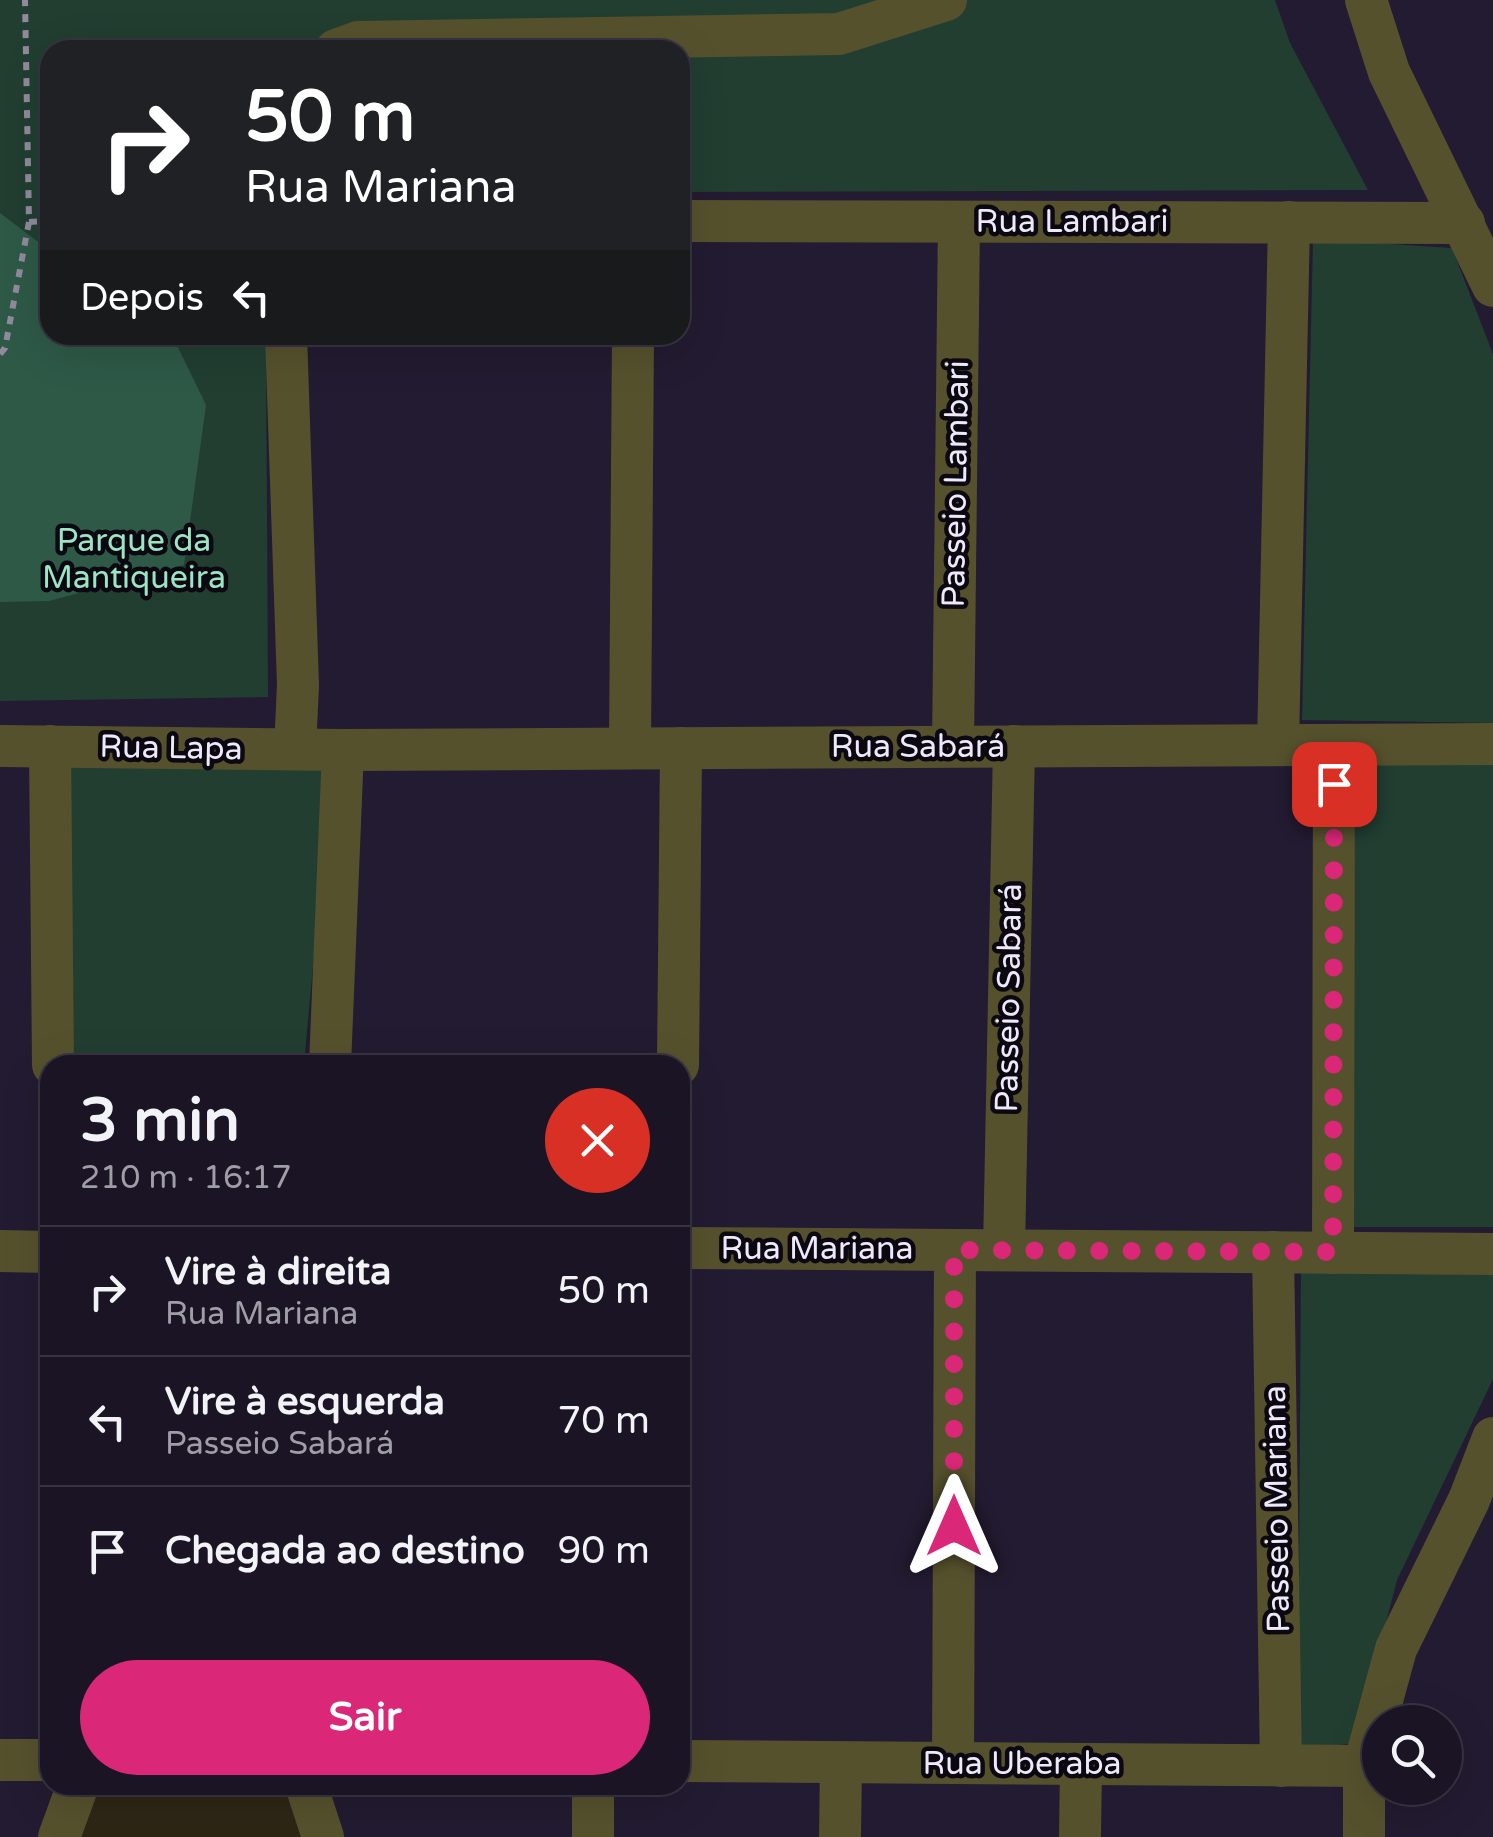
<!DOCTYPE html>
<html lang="pt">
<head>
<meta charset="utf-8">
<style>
	:root { --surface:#1a1425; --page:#231d2d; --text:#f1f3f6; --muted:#9f9ea7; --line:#383342; --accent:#db2777 }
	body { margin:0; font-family:"Varela Round",sans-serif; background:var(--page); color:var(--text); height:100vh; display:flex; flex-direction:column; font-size:38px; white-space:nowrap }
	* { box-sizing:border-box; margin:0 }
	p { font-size:32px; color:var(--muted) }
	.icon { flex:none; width:55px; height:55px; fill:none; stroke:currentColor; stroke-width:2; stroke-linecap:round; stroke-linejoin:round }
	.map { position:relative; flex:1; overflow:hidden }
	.details { position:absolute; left:40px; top:1055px; width:650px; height:740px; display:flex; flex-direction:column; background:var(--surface); border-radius:30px; box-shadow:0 10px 40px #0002,0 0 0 2px var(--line) }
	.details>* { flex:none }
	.banner { position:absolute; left:40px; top:40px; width:650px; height:305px; border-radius:30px; box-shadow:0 10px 40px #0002,0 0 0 2px var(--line); background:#202124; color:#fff; overflow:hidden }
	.tools { position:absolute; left:1362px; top:1705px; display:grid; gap:20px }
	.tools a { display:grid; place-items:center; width:100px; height:100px; border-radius:50%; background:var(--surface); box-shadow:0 10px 40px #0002,0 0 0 2px var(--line); font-size:50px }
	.pin { position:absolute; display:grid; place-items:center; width:85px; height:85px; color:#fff; margin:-42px; border-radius:20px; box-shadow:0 5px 15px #0006 }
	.me { position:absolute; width:110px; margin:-55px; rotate:0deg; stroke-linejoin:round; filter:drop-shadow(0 0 8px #0008) }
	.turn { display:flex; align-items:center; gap:35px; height:210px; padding:0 40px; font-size:45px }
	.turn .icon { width:130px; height:130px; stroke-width:2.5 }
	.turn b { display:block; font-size:70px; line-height:85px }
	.then { display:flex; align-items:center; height:95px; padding:0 40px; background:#0003; gap:20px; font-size:38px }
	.round { display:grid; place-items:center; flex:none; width:105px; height:105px; border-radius:52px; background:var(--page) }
	.head { display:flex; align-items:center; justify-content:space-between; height:170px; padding:0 40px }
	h1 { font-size:60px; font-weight:800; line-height:75px }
	.cta { display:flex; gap:20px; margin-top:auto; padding:20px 40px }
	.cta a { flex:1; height:115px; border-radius:60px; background:var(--accent); color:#fff; font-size:40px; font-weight:800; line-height:115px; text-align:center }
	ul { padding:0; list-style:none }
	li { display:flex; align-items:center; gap:30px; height:130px; padding:0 40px; border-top:2px solid var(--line) }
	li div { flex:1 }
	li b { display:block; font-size:38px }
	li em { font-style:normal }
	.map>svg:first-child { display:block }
</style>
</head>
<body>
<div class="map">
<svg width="1493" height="1837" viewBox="0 0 1493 1837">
	<rect width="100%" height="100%" fill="#231b31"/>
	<polygon fill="#2e2615" points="92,1785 287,1785 301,1837 64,1837"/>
	<g fill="#213e31">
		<polygon points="0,0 1275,0 1290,43 1368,190 680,192 680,50 50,50 50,335 266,335 268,697 0,701"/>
		<polygon points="1313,239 1452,248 1493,354 1493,723 1302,720"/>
		<polygon points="1493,759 1493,1227 1348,1227 1347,761"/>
		<polygon points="67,760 326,763 328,801 304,1065 70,1065"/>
		<polygon points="1493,1264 1493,1379 1397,1580 1355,1743 1298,1750 1301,1265"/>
	</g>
	<polygon fill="#2e5947" points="0,213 50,251 50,335 172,335 206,405 184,565 49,601 0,602"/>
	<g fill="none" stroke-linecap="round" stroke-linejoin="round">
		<g stroke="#908a9c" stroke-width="6" stroke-dasharray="8 8" stroke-linecap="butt">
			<polyline points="29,222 50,221"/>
			<polyline points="0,354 5,348 29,222 25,0"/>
		</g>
		<g stroke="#56512d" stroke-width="42">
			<polyline points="1366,0 1389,72 1493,286"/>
			<polyline points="336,50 358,42 839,34 946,0"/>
			<polyline points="680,221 1464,223"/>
			<polyline points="286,335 298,685 295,749"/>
			<polyline points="1278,745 1289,222"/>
			<polyline points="0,746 343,750 1493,744"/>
			<polyline points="50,746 53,1065"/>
			<polyline points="953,746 959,222"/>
			<polyline points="630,748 633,335"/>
			<polyline points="330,1065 343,750"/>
			<polyline points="678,1065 681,748"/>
			<polyline points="680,1248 1493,1254"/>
			<polyline points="1004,1250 1014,746"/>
			<polyline points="0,1251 50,1252"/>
			<polyline points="1273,1252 1281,1766"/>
			<polyline points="1333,1253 1334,745"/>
			<polyline points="0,1760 50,1760"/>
			<polyline points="680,1761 1364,1766"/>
			<polyline points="953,1763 955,1250"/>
			<polyline points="306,1785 323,1837"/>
			<polyline points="593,1785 593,1837"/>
			<polyline points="59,1837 78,1785"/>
			<polyline points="840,1837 841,1763"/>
			<polyline points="1080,1837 1081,1765"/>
			<polyline points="1364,1837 1364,1766 1396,1649 1469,1500 1493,1438"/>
		</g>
	</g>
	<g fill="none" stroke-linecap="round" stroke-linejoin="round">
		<polyline stroke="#db2777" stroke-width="18" stroke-dasharray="0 32.4" points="954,1526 954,1250 1333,1252 1334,784"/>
	</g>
	<g text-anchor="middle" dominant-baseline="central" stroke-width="9" stroke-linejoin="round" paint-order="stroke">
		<g font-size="32" fill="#ede9f8" stroke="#0b0811">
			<text x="1072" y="222">Rua Lambari</text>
			<text transform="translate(956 484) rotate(-89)">Passeio Lambari</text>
			<text x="918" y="747">Rua Sabará</text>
			<text transform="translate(171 748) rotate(1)">Rua Lapa</text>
			<text transform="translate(1009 998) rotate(-89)">Passeio Sabará</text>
			<text x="817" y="1249">Rua Mariana</text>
			<text transform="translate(1277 1509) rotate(-91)">Passeio Mariana</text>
			<text x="1022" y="1764">Rua Uberaba</text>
		</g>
		<g font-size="32" fill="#9be5c4" stroke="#0b0811">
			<text x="134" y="541">Parque da<tspan x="134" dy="37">Mantiqueira</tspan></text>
		</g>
	</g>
</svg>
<div class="tools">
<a><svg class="icon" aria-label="search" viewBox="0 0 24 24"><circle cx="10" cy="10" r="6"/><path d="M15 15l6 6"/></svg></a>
</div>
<div class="pin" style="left:1334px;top:784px;background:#d93025"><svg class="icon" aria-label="arrive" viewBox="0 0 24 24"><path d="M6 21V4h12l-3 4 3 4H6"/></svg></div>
<svg class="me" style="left:954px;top:1526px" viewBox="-20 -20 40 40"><path d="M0-17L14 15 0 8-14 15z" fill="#db2777" stroke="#fff" stroke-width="4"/></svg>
<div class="banner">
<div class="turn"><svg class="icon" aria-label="right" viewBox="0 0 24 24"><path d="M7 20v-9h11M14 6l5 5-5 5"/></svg><div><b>50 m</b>Rua Mariana</div></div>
<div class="then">Depois<svg class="icon" aria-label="left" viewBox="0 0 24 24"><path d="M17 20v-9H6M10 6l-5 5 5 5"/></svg></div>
</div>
<section class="details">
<div class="head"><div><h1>3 min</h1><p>210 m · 16:17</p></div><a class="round" style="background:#d93025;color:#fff"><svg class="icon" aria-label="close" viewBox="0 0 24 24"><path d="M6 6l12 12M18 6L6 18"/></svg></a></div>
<ul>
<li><svg class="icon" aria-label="right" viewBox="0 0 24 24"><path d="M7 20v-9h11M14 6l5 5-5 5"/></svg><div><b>Vire à direita</b><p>Rua Mariana</p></div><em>50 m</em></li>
<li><svg class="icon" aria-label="left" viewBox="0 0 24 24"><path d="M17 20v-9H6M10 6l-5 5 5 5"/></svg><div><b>Vire à esquerda</b><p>Passeio Sabará</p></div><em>70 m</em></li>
<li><svg class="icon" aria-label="arrive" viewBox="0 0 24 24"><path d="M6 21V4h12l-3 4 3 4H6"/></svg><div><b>Chegada ao destino</b></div><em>90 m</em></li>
</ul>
<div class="cta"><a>Sair</a></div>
</section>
</div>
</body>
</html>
